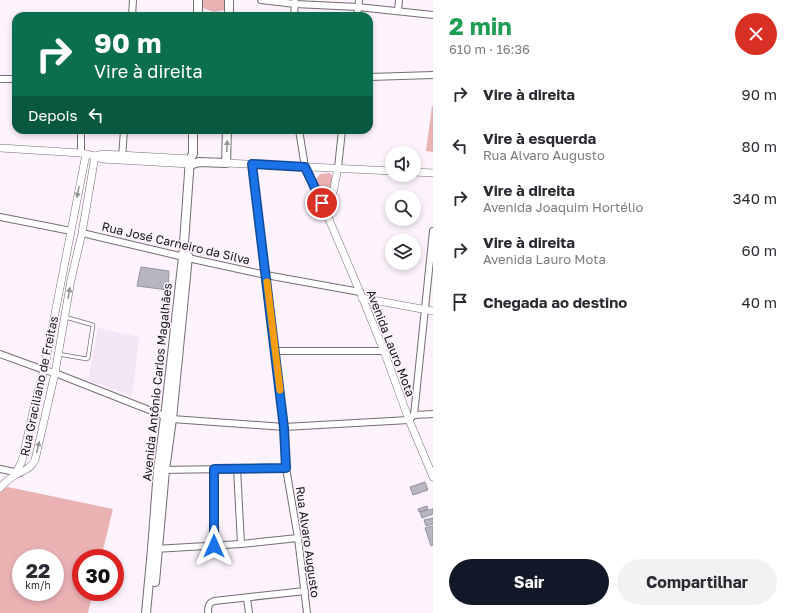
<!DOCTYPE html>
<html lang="pt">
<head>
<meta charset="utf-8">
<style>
	:root { --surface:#fff; --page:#f2f2f3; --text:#2b2b33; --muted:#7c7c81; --accent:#111827 }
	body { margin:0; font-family:"Golos Text",sans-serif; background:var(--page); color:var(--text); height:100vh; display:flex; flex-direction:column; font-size:15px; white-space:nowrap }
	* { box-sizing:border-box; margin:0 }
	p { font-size:13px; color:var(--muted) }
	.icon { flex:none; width:22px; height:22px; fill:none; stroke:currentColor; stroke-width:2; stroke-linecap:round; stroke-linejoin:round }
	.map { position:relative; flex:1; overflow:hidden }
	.details { display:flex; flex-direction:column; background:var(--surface); width:360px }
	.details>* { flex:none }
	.hud { position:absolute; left:12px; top:12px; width:361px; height:122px; border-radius:12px; box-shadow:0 2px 6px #0003; background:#0b6e4f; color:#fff; overflow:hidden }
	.buttons { position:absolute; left:385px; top:146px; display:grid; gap:8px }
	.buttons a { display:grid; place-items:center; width:36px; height:36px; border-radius:50%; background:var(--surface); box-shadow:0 2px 6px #0003; font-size:20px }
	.speed { position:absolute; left:12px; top:549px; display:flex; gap:8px; font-size:20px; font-weight:700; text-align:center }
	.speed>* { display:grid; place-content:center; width:52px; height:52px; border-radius:50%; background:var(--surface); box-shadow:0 2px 6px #0003; line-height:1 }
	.speed small { font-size:10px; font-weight:400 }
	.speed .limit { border:6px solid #d22; background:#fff; color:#111 }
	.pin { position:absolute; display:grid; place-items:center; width:34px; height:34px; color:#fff; margin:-17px; border:2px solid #fff; border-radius:50%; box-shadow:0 1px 4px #0007 }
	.me { position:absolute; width:44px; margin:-22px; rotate:0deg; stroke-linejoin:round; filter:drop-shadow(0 0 3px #0008) }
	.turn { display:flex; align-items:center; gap:14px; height:84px; padding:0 16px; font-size:18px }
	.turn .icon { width:52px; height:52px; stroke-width:2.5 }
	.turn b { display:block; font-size:28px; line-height:34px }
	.then { display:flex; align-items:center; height:38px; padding:0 16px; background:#0003; gap:8px; font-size:15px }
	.round { display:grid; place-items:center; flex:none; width:42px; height:42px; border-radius:21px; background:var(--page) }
	.head { display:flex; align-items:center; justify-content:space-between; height:68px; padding:0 16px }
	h1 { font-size:24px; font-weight:700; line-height:30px; color:#1e9e55 }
	.button { display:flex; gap:8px; margin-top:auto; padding:8px 16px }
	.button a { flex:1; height:46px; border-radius:24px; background:var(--accent); color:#fff; font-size:16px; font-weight:700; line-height:46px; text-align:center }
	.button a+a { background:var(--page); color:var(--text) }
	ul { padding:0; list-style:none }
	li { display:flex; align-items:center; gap:12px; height:52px; padding:0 16px }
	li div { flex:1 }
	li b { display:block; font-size:15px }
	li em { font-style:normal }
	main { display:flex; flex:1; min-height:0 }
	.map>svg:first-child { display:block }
</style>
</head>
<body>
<main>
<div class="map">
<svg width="433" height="613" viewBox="0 0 433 613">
	<rect width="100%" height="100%" fill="#fcf3fd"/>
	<polygon fill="#f3e5f5" points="98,328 139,337 132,396 88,380"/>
	<g fill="#ebb2b4" fill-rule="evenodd">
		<polygon points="203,0 225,0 225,10 214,12 203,8"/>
		<polygon points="432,106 433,106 433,152 426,151"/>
		<polygon points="330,173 333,177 327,208 316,179 320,174"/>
		<path d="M8,487L113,509L101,558H81V592H93L88,613H0V493L3,489ZM21,558H55V592H21Z"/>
	</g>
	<g fill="#b7b5c1" stroke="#95939e">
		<polygon points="141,267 169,271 168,290 137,286"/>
		<polygon points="425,482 428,490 413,495 410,487"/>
		<polygon points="427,506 428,509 419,512 418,509"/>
		<polygon points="433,509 433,514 422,518 420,512"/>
		<polygon points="433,518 433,524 426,526 424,520"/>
		<polygon points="433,526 433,545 431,546 425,528"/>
	</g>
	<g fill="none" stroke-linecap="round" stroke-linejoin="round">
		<defs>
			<polyline id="service" points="58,354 87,359 88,358 93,325 65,317"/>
			<g id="minor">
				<polyline points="261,0 295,4 358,7 433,15"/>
				<polyline points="398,11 399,0"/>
				<polyline points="132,16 133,0"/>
				<polyline points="294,16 295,2"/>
				<polyline points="357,16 359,0"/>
				<polyline points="369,77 433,75"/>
				<polyline points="0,79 16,79"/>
				<polyline points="81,130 81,153"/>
				<polyline points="299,130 305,167"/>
				<polyline points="122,158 124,130"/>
				<polyline points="252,164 284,427 286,468 298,538 307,613"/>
				<polyline points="338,168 342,130"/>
				<polyline points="0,217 71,231"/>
				<polyline points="82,233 188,258 266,275 360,292"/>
				<polyline points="275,351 384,351"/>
				<polyline points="0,354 44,370 55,373 172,419 284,427 409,420 414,415 433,414"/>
				<polyline points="414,415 433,231"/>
				<polyline points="237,468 241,544"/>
				<polyline points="0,469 20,473"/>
				<polyline points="161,470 286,468"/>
				<polyline points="214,546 214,469"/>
				<polyline points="154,549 241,544 298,538"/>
				<polyline points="247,598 249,613"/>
				<path d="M208,613C208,608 208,603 214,601L305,591"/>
			</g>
			<g id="tertiary">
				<polyline points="0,148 81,153 95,156 102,159 190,164"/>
				<polyline points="95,156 102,154 190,159"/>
				<polyline points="226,163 392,171"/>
				<polyline points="305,167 328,217 360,292 384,351 409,420 433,477"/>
				<polyline points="414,172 433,173"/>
				<polyline points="328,217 338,168"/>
				<polyline points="362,298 433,311"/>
				<polyline points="15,475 22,461 35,403 44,370 86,154"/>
				<path d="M0,488C4,483 9,479 15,475C22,471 31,469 35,460L55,373L71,280L82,233L95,156"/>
			</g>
			<g id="secondary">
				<polyline points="198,16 198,0"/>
				<polyline points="229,16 229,0"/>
				<polyline points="190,164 193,164 199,162 226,163 227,130"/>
				<polyline points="155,582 165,470 172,419 188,256"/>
				<polyline points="146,613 152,549 158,470 165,417 183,257 190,159 193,154 193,130"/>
			</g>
		</defs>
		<use href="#service" stroke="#756d76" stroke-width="4.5"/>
		<use href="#minor" stroke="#756d76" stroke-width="8"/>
		<use href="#tertiary" stroke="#756d76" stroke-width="8"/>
		<use href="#secondary" stroke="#756d76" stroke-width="10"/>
		<use href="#service" stroke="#fff" stroke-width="3"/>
		<use href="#minor" stroke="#fff" stroke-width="6"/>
		<use href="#tertiary" stroke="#fff" stroke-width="7"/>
		<use href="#secondary" stroke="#fff" stroke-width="8"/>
	</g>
	<defs><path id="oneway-solid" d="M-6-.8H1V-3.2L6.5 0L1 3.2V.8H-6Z"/></defs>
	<g fill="#969596">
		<use href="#oneway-solid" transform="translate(227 146) rotate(-88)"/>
		<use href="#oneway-solid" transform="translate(78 192) rotate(101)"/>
		<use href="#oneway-solid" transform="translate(69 293) rotate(-80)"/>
		<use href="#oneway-solid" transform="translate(38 447) rotate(-77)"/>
	</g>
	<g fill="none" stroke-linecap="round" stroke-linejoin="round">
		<defs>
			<polyline id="route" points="214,546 214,469 286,468 284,428 252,164 305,167 322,203"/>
		</defs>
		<use href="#route" stroke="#114b97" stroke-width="10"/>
		<use href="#route" stroke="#1a73e8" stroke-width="7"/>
		<polyline stroke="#f59e0b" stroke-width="7" points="267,282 280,390"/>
	</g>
	<g text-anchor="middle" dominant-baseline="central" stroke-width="3" stroke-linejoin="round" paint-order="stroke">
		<g font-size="12" fill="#161316" stroke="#fcf3fd">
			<text transform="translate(176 243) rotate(13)">Rua José Carneiro da Silva</text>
			<text transform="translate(391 343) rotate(69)">Avenida Lauro Mota</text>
			<text transform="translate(157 382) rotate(-84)">Avenida Antônio Carlos Magalhães</text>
			<text transform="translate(39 386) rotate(-78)">Rua Graciliano de Freitas</text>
			<text transform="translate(308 542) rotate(82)">Rua Alvaro Augusto</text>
		</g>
	</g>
</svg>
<div class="buttons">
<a><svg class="icon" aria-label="sound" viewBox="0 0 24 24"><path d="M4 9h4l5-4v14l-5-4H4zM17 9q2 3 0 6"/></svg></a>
<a><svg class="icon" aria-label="search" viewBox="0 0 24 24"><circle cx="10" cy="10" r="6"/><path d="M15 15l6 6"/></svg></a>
<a><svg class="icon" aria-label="layers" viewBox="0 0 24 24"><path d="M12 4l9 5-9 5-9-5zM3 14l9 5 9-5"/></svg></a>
</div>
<div class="speed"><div>22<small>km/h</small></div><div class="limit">30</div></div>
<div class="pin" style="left:322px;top:203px;background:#d93025"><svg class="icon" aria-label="arrive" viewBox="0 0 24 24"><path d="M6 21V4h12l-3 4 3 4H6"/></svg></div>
<svg class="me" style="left:214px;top:546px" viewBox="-20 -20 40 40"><path d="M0-17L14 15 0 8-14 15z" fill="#1a73e8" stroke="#fff" stroke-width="4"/></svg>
<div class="hud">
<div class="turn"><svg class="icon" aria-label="right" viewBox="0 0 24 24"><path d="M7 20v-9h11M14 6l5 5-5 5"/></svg><div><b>90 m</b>Vire à direita</div></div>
<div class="then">Depois<svg class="icon" aria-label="left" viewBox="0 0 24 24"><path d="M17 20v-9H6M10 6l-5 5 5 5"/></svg></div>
</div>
</div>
<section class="details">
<div class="head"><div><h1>2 min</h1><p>610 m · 16:36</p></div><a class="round" style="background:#d93025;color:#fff"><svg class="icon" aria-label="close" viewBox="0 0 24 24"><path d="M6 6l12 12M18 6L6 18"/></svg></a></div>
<ul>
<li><svg class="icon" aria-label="right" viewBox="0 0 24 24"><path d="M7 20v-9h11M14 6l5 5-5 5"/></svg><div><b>Vire à direita</b></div><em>90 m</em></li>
<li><svg class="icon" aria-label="left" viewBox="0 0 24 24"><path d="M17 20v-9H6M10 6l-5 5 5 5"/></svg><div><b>Vire à esquerda</b><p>Rua Alvaro Augusto</p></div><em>80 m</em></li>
<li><svg class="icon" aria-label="right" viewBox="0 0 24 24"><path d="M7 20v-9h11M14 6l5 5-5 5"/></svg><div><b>Vire à direita</b><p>Avenida Joaquim Hortélio</p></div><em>340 m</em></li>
<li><svg class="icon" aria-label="right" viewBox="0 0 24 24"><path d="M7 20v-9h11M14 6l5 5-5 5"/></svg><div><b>Vire à direita</b><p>Avenida Lauro Mota</p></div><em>60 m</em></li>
<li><svg class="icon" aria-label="arrive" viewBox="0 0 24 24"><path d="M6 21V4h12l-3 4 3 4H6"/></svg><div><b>Chegada ao destino</b></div><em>40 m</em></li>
</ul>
<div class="button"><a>Sair</a><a>Compartilhar</a></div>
</section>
</main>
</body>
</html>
